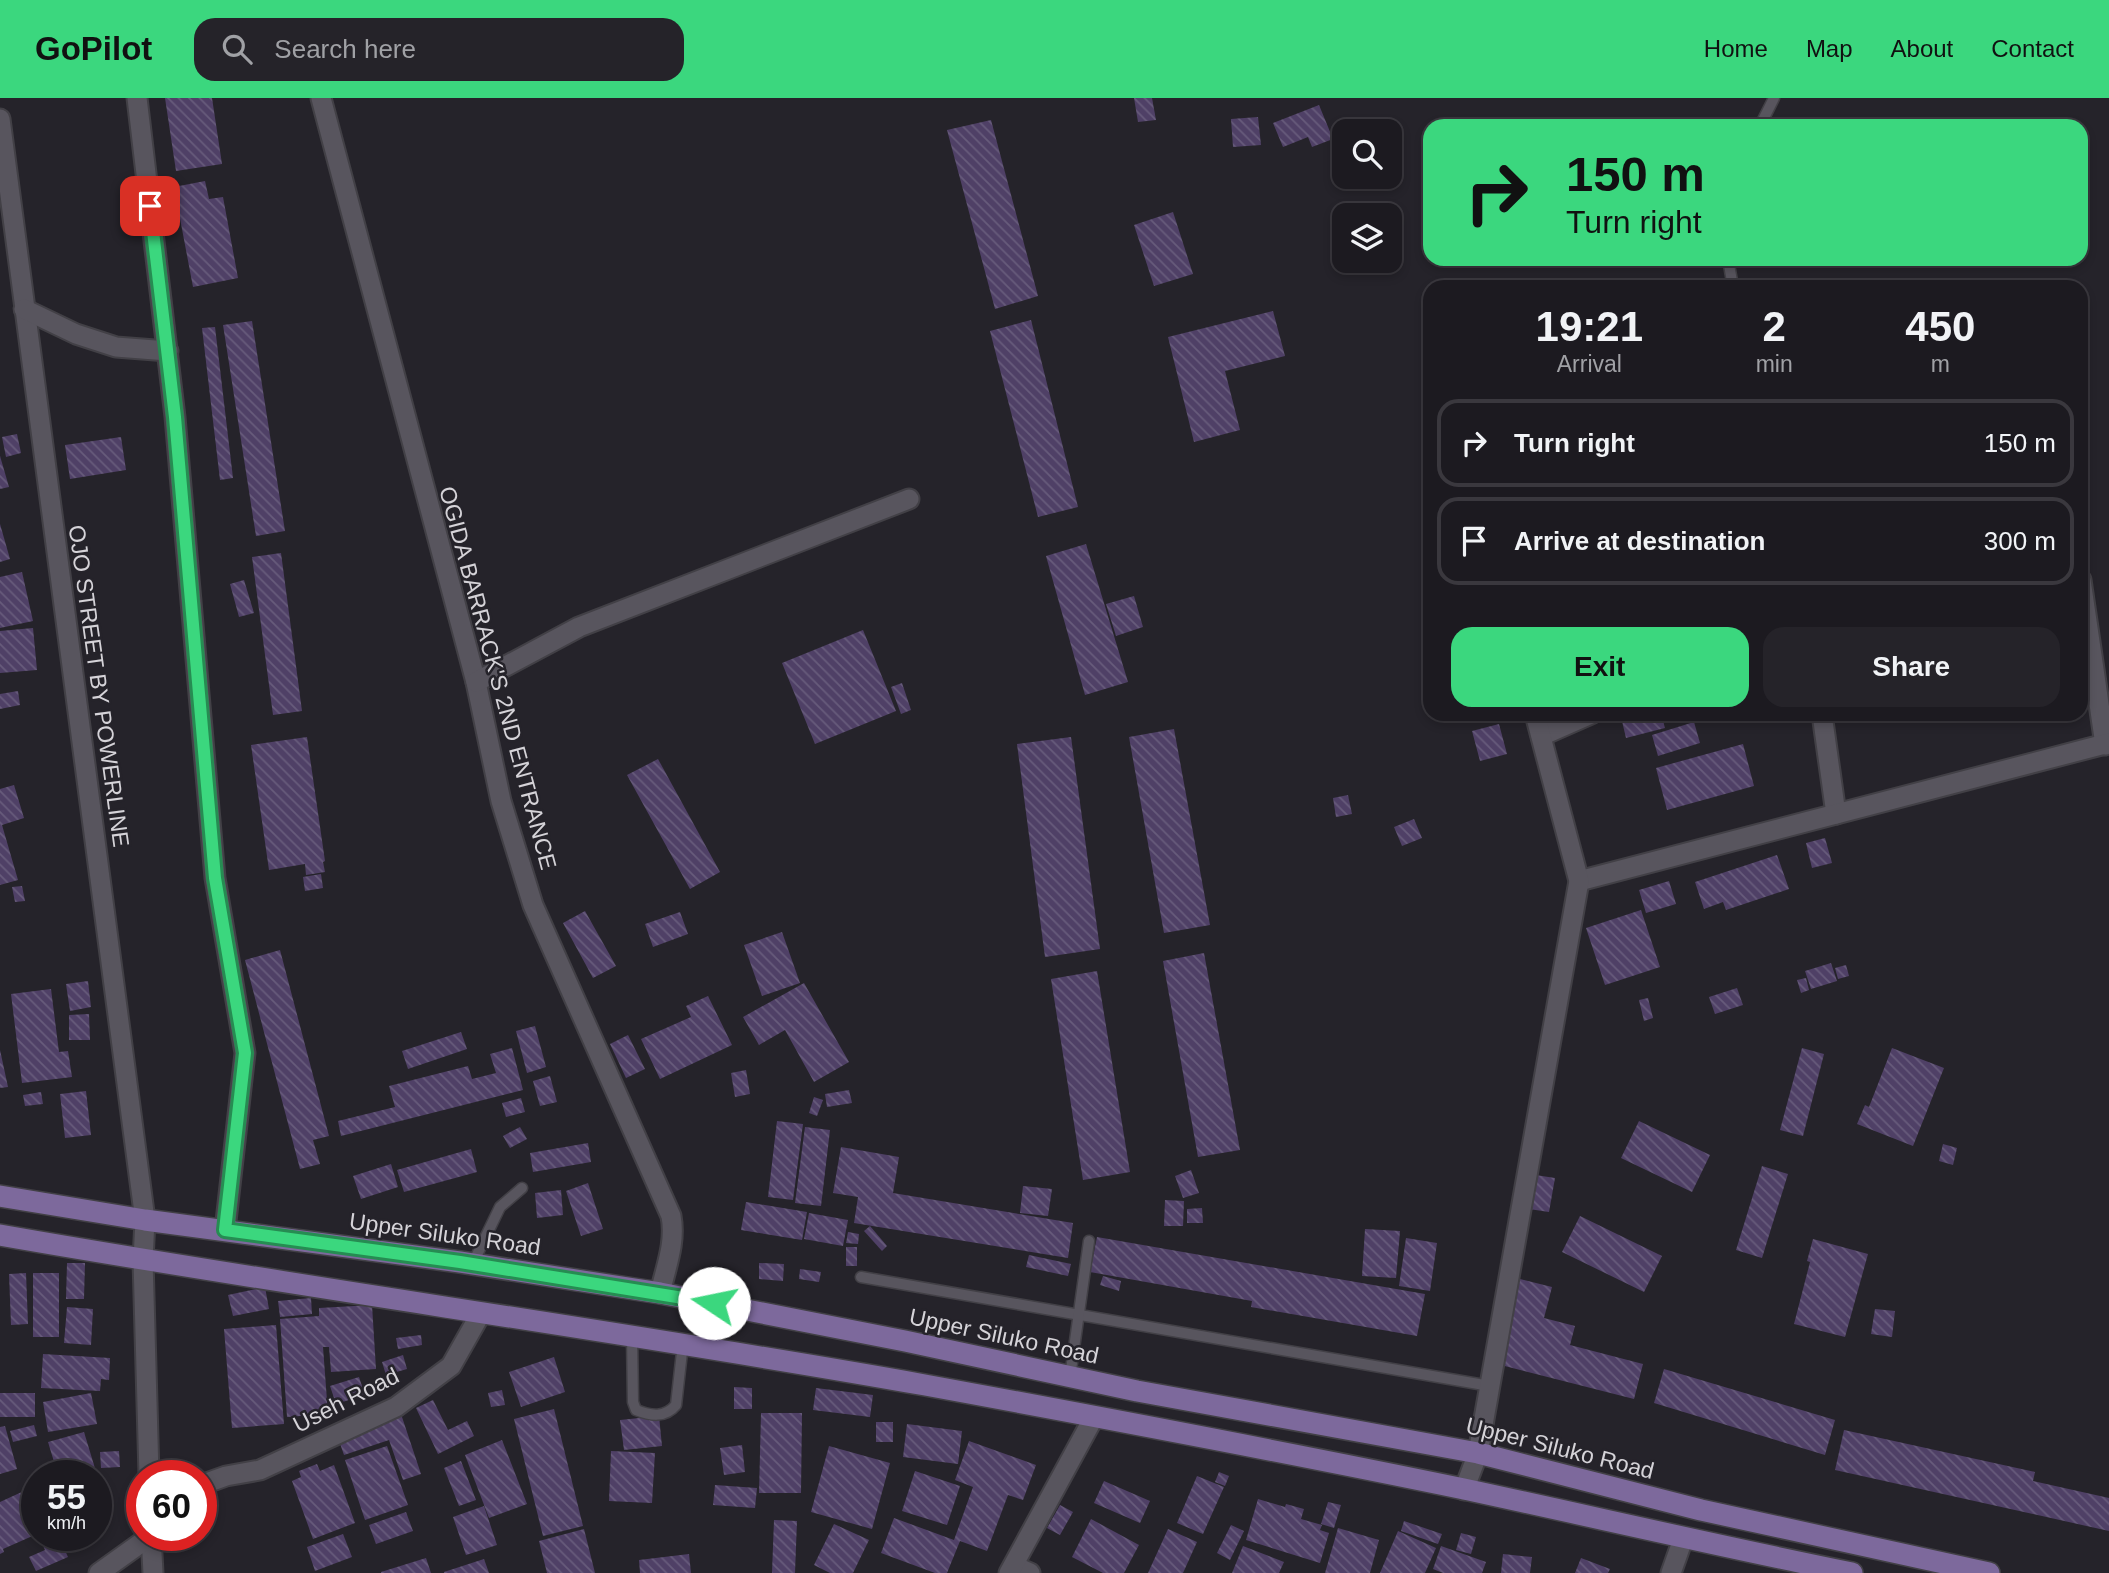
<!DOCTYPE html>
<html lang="en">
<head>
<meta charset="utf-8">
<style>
	:root { --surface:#1c1a20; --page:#252329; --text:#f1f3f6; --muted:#a0a1a5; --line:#3a383e; --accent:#3bd77e }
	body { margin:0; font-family:Arial,sans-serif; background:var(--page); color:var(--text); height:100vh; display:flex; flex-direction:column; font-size:26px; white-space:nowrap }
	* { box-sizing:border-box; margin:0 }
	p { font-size:23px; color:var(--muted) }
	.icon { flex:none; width:38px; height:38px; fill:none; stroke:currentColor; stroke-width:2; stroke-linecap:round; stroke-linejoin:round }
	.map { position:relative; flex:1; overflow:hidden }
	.drawer { position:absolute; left:1423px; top:182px; width:665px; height:441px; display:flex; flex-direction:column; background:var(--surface); border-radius:21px; box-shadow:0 4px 10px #0003,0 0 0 2px var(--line) }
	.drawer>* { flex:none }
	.banner { position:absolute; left:1423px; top:21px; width:665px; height:147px; border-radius:21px; box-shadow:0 4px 10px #0003,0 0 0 2px var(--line); background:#3bd77e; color:#111; overflow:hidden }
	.buttons { position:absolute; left:1332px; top:21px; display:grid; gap:14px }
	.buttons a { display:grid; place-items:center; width:70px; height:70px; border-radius:14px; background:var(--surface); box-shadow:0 4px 10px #0003,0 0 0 2px var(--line); font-size:35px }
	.speed { position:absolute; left:21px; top:1362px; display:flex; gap:14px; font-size:35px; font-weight:700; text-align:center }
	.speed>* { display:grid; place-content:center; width:91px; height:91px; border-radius:50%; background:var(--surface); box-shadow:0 4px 10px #0003,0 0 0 2px var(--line); line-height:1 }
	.speed small { font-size:18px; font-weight:400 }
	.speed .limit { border:10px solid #d22; background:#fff; color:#111 }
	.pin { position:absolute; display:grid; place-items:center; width:60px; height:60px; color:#fff; margin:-30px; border-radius:14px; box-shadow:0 4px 10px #0006 }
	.me { position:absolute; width:77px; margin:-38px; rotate:281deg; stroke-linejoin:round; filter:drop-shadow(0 0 5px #0008) }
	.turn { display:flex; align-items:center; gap:24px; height:147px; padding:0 28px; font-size:32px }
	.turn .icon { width:91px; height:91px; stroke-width:2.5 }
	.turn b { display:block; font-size:49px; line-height:60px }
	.eta { display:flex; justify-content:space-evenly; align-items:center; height:119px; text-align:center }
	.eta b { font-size:42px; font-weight:700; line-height:49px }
	.primary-button { display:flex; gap:14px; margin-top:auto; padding:14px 28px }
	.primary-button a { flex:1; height:80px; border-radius:21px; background:var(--accent); color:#111; font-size:28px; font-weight:700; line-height:80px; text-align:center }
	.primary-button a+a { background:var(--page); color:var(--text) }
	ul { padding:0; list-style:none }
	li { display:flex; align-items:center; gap:21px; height:88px; margin:0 14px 10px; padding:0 14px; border:4px solid var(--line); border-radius:21px }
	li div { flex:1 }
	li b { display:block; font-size:26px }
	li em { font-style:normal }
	header { display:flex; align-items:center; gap:42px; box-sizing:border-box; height:98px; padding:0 35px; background:var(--accent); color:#111 }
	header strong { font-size:33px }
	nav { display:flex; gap:38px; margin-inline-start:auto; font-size:24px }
	.search { width:490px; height:63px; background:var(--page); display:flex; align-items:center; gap:18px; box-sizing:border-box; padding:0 24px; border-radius:21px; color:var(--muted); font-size:26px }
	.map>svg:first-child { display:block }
</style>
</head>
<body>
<header>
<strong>GoPilot</strong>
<div class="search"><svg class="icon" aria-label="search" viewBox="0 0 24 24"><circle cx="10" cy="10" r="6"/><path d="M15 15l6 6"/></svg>Search here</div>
<nav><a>Home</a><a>Map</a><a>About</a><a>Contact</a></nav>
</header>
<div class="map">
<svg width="2109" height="1475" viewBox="0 0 2109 1475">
	<defs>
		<pattern id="building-back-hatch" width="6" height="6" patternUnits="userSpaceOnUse" patternTransform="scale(1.75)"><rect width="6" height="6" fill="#4f4066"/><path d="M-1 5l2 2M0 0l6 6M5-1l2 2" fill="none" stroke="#675b7b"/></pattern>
	</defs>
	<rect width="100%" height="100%" fill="#25232a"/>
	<g fill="url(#building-back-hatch)">
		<polygon points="165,0 212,0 222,66 176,73"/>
		<polygon points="1134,0 1152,0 1156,22 1138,24"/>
		<polygon points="1319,7 1333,41 1312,49 1308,39 1283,49 1273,25"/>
		<polygon points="1258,19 1261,47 1233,49 1231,21"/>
		<polygon points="991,22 1038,198 995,211 947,32"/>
		<polygon points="205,83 209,101 223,99 238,180 193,189 174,89"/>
		<polygon points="1173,114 1193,176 1154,188 1134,127"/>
		<polygon points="1273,213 1285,258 1225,273 1240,332 1194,344 1168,239"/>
		<polygon points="1031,222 1078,409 1038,419 990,233"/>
		<polygon points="252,223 285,433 256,438 223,227"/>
		<polygon points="215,229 233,380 220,382 202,230"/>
		<polygon points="17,336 21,355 6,359 2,339"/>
		<polygon points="121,339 126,372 70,381 65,347"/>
		<polygon points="0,358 9,389 0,391"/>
		<polygon points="0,426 10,461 0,464"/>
		<polygon points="1086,446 1128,584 1085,597 1046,458"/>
		<polygon points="281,455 302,613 273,617 252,459"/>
		<polygon points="22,474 33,523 0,530 0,479"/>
		<polygon points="244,482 254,515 239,519 230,486"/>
		<polygon points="1134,498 1143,529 1116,538 1106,506"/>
		<polygon points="33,530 37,572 0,575 0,533"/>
		<polygon points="863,532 896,613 815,646 782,565"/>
		<polygon points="902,585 911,612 901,616 891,589"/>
		<polygon points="18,593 20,607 0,611 0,596"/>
		<polygon points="1634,616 1661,616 1665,630 1626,640 1621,619"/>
		<polygon points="1694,624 1700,645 1658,658 1652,637"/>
		<polygon points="1499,626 1507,656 1480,663 1472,633"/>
		<polygon points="1174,631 1210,827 1164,835 1129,639"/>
		<polygon points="307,639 325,763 323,764 325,774 306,777 305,766 269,772 251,647"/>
		<polygon points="1071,639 1100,851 1045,859 1017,646"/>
		<polygon points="1743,646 1754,688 1667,712 1656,670"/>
		<polygon points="658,661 720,774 690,791 627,677"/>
		<polygon points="14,687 24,720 2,727 18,782 0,787 0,691"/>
		<polygon points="1348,697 1352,716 1336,719 1333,700"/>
		<polygon points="1414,721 1422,740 1402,748 1394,729"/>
		<polygon points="1825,740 1832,765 1812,770 1806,745"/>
		<polygon points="1777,757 1789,791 1726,812 1723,804 1704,811 1695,784"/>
		<polygon points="321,776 323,790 305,793 303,779"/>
		<polygon points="1669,783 1676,806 1646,815 1639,792"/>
		<polygon points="22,788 25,803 15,804 12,789"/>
		<polygon points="1641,812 1660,869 1605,887 1586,830"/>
		<polygon points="585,813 616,868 593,880 563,825"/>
		<polygon points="680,814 688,836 653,849 645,826"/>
		<polygon points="782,834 800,885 762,898 744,847"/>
		<polygon points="280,852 329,1038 313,1042 320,1066 300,1071 245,862"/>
		<polygon points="1204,855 1240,1052 1198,1059 1163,863"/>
		<polygon points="1831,865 1837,883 1811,891 1805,873"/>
		<polygon points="1846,867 1849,878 1838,881 1835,870"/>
		<polygon points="1097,873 1130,1074 1083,1082 1051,881"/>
		<polygon points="1806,880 1809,892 1801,895 1797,882"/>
		<polygon points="88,883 91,909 70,913 66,886"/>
		<polygon points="804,885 849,964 814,984 785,932 759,947 743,919"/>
		<polygon points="1737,890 1743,907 1715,916 1709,899"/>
		<polygon points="51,891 59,954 68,953 72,979 22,985 11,896"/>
		<polygon points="708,898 732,947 660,981 641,941 691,919 686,908"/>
		<polygon points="1648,900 1653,920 1644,923 1639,902"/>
		<polygon points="89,916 90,942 69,942 69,917"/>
		<polygon points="535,928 546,969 527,975 516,933"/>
		<polygon points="461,934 467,951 408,971 402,953"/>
		<polygon points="628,937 645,971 626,980 610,946"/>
		<polygon points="512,950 523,992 341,1038 338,1023 395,1009 389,988 468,968 472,981 496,975 490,956"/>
		<polygon points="1802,950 1824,956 1803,1038 1780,1032"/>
		<polygon points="1892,950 1944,970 1913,1048 1857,1026 1865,1007 1869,1009"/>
		<polygon points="0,952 8,989 0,990"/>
		<polygon points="746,972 750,996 735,999 731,975"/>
		<polygon points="550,978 557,1004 540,1008 533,983"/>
		<polygon points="849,992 852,1005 827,1009 825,996"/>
		<polygon points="86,993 91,1037 65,1040 60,996"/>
		<polygon points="41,994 43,1006 25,1008 23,997"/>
		<polygon points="814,999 823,1002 817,1018 809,1015"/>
		<polygon points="521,1000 525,1014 506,1019 502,1005"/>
		<polygon points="777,1023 803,1026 793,1102 768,1099"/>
		<polygon points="1639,1023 1710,1057 1692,1094 1621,1060"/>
		<polygon points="520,1029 527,1041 510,1050 503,1038"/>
		<polygon points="805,1029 830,1032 821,1108 795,1105"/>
		<polygon points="588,1045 591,1064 533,1074 530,1055"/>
		<polygon points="1943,1046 1957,1050 1953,1067 1939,1063"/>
		<polygon points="841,1049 899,1059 893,1095 1073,1125 1068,1160 854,1125 858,1099 833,1095"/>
		<polygon points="471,1051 477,1074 404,1094 397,1072"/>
		<polygon points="391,1066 398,1089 361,1101 353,1078"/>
		<polygon points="1762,1068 1788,1076 1762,1160 1736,1152"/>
		<polygon points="1191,1072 1199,1095 1183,1100 1175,1078"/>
		<polygon points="1529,1076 1555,1080 1549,1114 1523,1110"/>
		<polygon points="588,1085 603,1131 581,1138 566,1093"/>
		<polygon points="1023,1088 1052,1091 1048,1118 1020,1115"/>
		<polygon points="561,1092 563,1117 537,1120 535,1095"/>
		<polygon points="1165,1102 1184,1103 1183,1128 1164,1128"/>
		<polygon points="746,1104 807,1114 802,1142 741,1132"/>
		<polygon points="1202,1110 1203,1125 1187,1125 1187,1111"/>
		<polygon points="809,1115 848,1122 843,1148 804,1141"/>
		<polygon points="1580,1118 1662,1158 1644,1194 1562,1154"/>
		<polygon points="870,1128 887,1148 882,1153 864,1133"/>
		<polygon points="1365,1131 1400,1133 1396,1180 1362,1178"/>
		<polygon points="848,1134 859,1136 858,1146 846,1145"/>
		<polygon points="1097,1139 1425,1196 1417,1238 1251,1209 1252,1203 1090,1174"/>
		<polygon points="1406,1140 1437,1145 1430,1193 1399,1188"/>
		<polygon points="1813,1141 1868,1156 1845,1239 1794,1226 1810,1164 1807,1163"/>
		<rect x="846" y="1149" width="11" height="19"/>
		<polygon points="1029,1157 1071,1166 1068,1178 1026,1169"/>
		<polygon points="67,1165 85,1165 84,1201 66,1201"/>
		<polygon points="759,1165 784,1166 783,1183 759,1181"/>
		<polygon points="800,1171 821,1174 819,1184 799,1181"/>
		<polygon points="26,1175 28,1226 11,1227 9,1176"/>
		<rect x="33" y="1175" width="26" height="64"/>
		<polygon points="1103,1178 1121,1183 1119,1193 1100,1187"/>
		<polygon points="1520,1181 1552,1189 1544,1220 1575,1228 1570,1247 1643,1266 1634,1301 1497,1266"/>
		<polygon points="265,1189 269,1211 233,1218 228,1197"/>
		<polygon points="311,1200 312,1216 280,1219 278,1203"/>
		<polygon points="372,1207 376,1271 331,1274 329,1249 323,1249 328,1316 287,1319 280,1221 319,1218 319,1210"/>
		<polygon points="67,1209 93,1211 91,1247 64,1245"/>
		<polygon points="1875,1211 1895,1213 1892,1239 1871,1236"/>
		<polygon points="276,1227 284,1326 232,1330 224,1231"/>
		<polygon points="421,1237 422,1247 398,1251 396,1240"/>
		<polygon points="43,1256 110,1260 109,1282 101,1281 100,1293 41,1290"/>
		<polygon points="403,1257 407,1271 386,1277 382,1264"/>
		<polygon points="554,1259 565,1294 521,1309 509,1274"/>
		<polygon points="1664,1271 1835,1322 1825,1357 1654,1305"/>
		<polygon points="359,1279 365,1297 336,1306 330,1288"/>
		<polygon points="734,1289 752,1290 752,1311 734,1311"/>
		<polygon points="816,1290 873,1297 870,1319 813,1312"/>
		<polygon points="502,1292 505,1307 491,1309 488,1295"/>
		<rect x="0" y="1295" width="35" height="24"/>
		<polygon points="91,1295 97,1326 48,1334 43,1304"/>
		<polygon points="433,1302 448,1332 467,1323 474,1338 438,1356 416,1310"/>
		<polygon points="554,1311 583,1428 543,1438 514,1321"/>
		<polygon points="761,1315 802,1315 801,1395 759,1395"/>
		<polygon points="401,1316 421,1376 403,1382 389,1342 344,1357 337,1337"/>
		<polygon points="659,1318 662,1348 624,1352 620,1322"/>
		<rect x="876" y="1324" width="17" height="20"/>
		<polygon points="907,1326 962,1333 958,1366 903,1359"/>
		<polygon points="34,1327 37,1338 13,1344 10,1333"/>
		<polygon points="5,1328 17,1371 0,1376 0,1329"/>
		<polygon points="1844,1332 2035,1374 2033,1383 2109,1400 2109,1433 1835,1372"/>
		<polygon points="84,1334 97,1377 58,1377 48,1344"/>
		<polygon points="502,1342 527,1406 489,1420 465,1357"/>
		<polygon points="969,1343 1036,1367 1023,1402 1008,1397 987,1453 960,1443 947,1475 935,1475 881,1455 894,1420 954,1442 973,1389 955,1382"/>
		<polygon points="742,1347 745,1374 724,1377 720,1350"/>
		<polygon points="387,1348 408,1407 365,1422 345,1362"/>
		<polygon points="829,1348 890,1365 872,1431 811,1414"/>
		<polygon points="119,1353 120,1369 101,1370 100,1354"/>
		<polygon points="611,1353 655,1355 652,1405 609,1403"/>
		<polygon points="461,1363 476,1402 459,1408 444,1370"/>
		<polygon points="317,1366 320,1373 334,1367 355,1425 313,1441 292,1383 301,1379 299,1373"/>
		<polygon points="915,1373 960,1388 947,1427 902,1413"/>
		<polygon points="1219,1374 1229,1378 1225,1388 1215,1384"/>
		<polygon points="1197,1378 1224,1389 1203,1436 1177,1425"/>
		<polygon points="96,1379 109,1419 96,1423"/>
		<polygon points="1104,1383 1150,1403 1140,1425 1094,1405"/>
		<polygon points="37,1387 37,1436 3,1451 4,1454 0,1456 0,1404"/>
		<polygon points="715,1387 757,1390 755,1410 713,1407"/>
		<polygon points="1258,1401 1285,1409 1286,1406 1304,1411 1301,1421 1322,1427 1320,1432 1329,1435 1320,1465 1246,1442"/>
		<polygon points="1328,1404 1341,1407 1334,1430 1321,1426"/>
		<polygon points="1060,1407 1073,1414 1060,1437 1047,1430"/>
		<polygon points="484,1408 497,1447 466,1457 453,1419"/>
		<polygon points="406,1414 413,1433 376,1446 369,1427"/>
		<polygon points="1091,1421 1139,1447 1124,1475 1103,1475 1072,1459"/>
		<polygon points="774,1422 797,1423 795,1475 772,1475"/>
		<polygon points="1404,1423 1442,1436 1438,1446 1401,1433"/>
		<polygon points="834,1426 869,1442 853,1475 830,1475 814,1467"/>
		<polygon points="1231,1427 1244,1433 1230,1462 1217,1455"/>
		<polygon points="1338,1430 1379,1442 1370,1475 1325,1475"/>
		<polygon points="584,1431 595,1475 547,1475 539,1443"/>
		<polygon points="1168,1431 1197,1444 1183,1475 1148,1475"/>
		<polygon points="1398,1433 1436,1450 1425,1475 1380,1475"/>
		<polygon points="1461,1435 1476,1439 1471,1456 1456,1452"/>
		<polygon points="343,1436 352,1459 315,1473 307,1449"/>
		<polygon points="38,1437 58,1437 68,1459 36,1473 29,1459 45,1452"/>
		<polygon points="1243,1448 1284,1464 1279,1475 1232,1475"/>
		<polygon points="1441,1448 1486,1464 1482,1475 1443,1475 1433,1471"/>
		<polygon points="689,1456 691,1475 640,1475 639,1462"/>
		<polygon points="1503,1456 1532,1459 1530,1475 1501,1475"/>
		<polygon points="426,1460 431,1475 381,1475 381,1474"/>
		<polygon points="1581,1460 1610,1471 1608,1475 1575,1475"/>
		<polygon points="484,1461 489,1475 444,1475 444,1474"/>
	</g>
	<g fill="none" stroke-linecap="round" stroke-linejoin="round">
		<defs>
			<g id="lane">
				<polyline points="1760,28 1774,0"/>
				<polyline points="1728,161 1733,189"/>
				<polyline points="473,1165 500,1109 522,1090"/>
				<polyline points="861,1179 1490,1288"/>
				<path d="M632,1238L633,1304L636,1312C651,1318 665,1320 676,1307L683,1245"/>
				<polyline points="1070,1279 1089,1143"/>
			</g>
			<g id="street">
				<polyline points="137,0 175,319 215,780 245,955 225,1132"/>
				<path d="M321,0L476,584L501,703L533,807L671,1118C676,1144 666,1169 660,1195"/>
				<polyline points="0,21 145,1122 143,1162 149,1377"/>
				<polyline points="24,211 76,236 116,249 168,253"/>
				<polyline points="2081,482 2105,647"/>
				<polyline points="476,584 579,529 909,401"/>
				<polyline points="1822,616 1836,716"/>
				<polyline points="1541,638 1591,616"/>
				<polyline points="1579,783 2109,645"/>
				<polyline points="201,1387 226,1378 260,1372 396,1309 451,1268 481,1215"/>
				<polyline points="1464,1392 1478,1355 1579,783 1535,616"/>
				<polyline points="151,1437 153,1475"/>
				<polyline points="1014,1468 1030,1475"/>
				<polyline points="99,1475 152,1437"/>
				<polyline points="1009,1475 1094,1319"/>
				<polyline points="1671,1475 1683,1441"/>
			</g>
			<g id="primary">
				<polyline points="0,1098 145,1122 460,1164 660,1195 905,1243 1137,1293 1478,1355 1701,1412 1989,1475"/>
				<path d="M0,1137C308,1191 617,1232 925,1287C1105,1320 1285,1354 1464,1391C1594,1419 1723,1449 1852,1475"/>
			</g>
		</defs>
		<use href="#lane" stroke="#424046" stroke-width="13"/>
		<use href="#street" stroke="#424046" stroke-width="23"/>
		<use href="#primary" stroke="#424046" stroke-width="24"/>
		<use href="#lane" stroke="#58555e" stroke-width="10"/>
		<use href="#street" stroke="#58555e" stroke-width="19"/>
		<use href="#primary" stroke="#7d699c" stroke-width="21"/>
	</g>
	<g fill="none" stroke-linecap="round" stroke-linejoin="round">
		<defs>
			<polyline id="route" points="150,108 175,319 215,780 245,955 225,1132 460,1164 714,1205"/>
		</defs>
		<use href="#route" stroke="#268c52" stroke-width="18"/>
		<use href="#route" stroke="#3bd77e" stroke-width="12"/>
	</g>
	<g text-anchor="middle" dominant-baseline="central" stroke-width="5" stroke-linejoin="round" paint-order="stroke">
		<g font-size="23" fill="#d5d3d8" stroke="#25232a">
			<text transform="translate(498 580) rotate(75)">OGIDA BARRACK'S 2ND ENTRANCE</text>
			<text transform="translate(99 588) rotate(82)">OJO STREET BY POWERLINE</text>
			<text transform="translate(445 1136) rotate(8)">Upper Siluko Road</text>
			<text transform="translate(1004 1238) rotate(12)">Upper Siluko Road</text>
			<text transform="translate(346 1302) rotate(-27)">Useh Road</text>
			<text transform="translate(1560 1350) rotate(14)">Upper Siluko Road</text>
		</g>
	</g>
</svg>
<div class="buttons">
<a><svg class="icon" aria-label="search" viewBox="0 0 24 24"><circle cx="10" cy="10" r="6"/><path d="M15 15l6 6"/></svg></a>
<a><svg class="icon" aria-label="layers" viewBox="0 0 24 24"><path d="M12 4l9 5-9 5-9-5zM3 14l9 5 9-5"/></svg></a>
</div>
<div class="speed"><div>55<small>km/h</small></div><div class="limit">60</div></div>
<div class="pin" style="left:150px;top:108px;background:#d93025"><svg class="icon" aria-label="arrive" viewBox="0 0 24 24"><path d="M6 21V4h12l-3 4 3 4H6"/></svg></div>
<svg class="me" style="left:714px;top:1205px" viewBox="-20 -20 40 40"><circle r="19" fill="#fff"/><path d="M0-13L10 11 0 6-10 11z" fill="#3bd77e"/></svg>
<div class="banner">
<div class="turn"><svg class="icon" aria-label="right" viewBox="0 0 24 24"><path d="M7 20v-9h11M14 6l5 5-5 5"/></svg><div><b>150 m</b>Turn right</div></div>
</div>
<section class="drawer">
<div class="eta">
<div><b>19:21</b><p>Arrival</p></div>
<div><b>2</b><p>min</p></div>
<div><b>450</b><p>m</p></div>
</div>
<ul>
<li><svg class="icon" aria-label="right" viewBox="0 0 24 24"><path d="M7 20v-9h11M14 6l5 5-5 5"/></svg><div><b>Turn right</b></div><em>150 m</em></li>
<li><svg class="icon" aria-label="arrive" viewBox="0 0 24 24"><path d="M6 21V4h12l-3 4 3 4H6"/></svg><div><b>Arrive at destination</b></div><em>300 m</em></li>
</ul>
<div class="primary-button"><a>Exit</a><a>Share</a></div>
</section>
</div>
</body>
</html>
